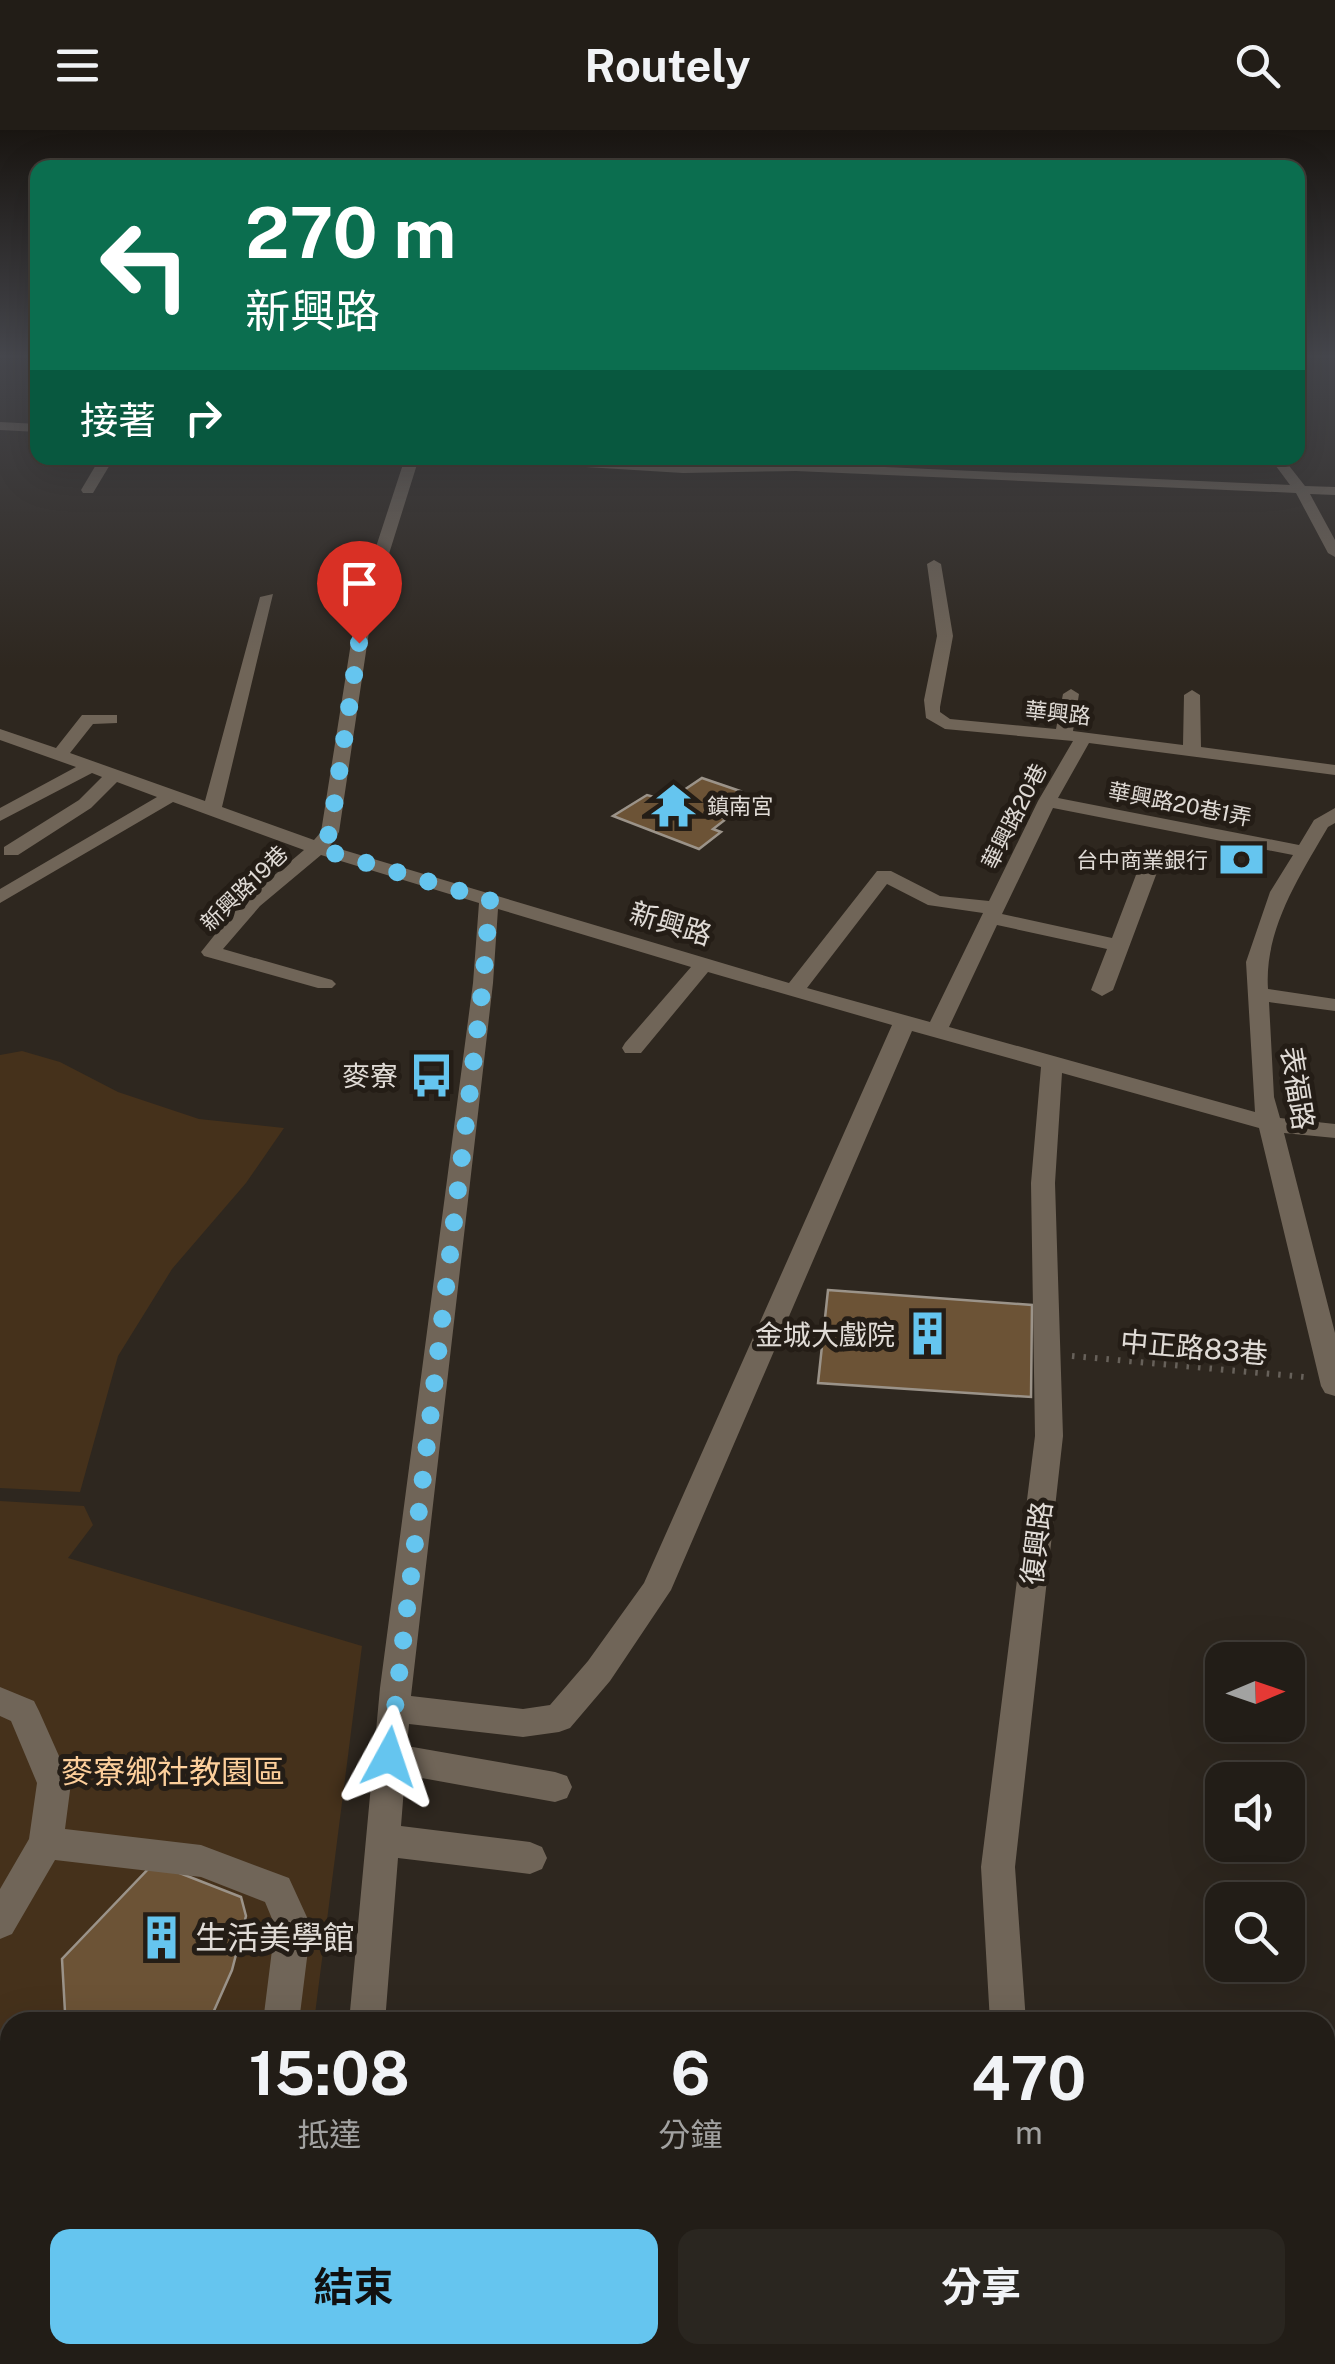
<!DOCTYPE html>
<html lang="zh-TW">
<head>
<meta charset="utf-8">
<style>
	:root { --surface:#221d17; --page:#2a2620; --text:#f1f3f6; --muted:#a2a2a1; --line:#3f3b36; --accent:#65c5ef }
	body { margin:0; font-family:"Public Sans","Noto Sans TC",sans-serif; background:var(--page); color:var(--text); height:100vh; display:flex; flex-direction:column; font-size:38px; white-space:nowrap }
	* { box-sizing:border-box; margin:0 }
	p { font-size:32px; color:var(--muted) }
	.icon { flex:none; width:55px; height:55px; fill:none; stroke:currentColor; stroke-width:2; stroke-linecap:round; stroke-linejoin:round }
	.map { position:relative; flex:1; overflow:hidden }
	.drawer { position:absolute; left:0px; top:1882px; width:1335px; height:352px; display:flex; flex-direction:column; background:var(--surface); border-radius:30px 30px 0 0; box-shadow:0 10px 40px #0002,0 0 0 2px var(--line) }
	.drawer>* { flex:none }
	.hud { position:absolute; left:30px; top:30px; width:1275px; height:305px; border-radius:20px; box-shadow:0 10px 40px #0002,0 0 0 2px var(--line); background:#0b6e4f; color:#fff; overflow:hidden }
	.needle { width:65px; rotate:88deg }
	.controls { position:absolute; left:1205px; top:1512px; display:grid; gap:20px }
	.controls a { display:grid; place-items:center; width:100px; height:100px; border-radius:20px; background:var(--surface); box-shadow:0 10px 40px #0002,0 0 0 2px var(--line); font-size:50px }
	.pin { position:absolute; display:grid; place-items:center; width:85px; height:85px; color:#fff; margin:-102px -42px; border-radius:50% 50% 50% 0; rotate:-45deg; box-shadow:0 0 10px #0007 }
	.pin .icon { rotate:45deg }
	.me { position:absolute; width:110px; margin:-55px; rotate:5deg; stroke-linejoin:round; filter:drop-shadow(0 0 8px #0008) }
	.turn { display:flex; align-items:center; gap:35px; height:210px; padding:0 50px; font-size:45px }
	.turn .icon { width:130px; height:130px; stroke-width:2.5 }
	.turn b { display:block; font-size:70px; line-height:85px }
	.then { display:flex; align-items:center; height:95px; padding:0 50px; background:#0003; gap:20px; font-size:38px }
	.eta { display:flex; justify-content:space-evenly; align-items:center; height:170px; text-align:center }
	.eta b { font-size:60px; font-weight:700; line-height:70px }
	.action { display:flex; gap:20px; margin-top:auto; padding:20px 50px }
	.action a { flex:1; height:115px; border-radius:20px; background:var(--accent); color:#111; font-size:40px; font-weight:700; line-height:115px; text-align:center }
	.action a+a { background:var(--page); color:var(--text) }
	header { display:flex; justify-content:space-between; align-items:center; height:130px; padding:0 50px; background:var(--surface); font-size:45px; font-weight:700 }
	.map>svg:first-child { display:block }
</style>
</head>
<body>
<header><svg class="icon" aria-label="menu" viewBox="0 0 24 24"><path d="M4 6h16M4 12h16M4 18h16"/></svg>Routely<svg class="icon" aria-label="search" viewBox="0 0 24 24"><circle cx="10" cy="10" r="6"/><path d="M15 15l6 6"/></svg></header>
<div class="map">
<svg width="1335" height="2234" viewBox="0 0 1335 2234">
	<rect width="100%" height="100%" fill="#2e271f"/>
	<g fill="#45311b">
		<polygon points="22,921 60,932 118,962 199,989 284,998 246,1053 172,1139 118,1226 80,1362 0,1358 0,925"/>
		<polygon points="0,1371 84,1376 93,1395 68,1428 362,1516 314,1892 10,1892 10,2199 0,2199"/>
	</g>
	<g fill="#6c5336" stroke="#9b9389" stroke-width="2.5">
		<polygon points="702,648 740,661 708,683 726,689 713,699 721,702 699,719 613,686 647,665 658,668 666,662 678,664"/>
		<polygon points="828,1160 1032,1175 1031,1267 818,1253"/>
		<polygon points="154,1733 241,1767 246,1786 232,1840 209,1892 53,1892 65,1882 62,1829"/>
		<polygon points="10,1930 10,2101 0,2107 0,1938"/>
		<polygon points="754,2225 837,2225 886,2229 886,2234 754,2234"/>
	</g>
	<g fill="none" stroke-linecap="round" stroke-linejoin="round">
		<polyline stroke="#67615a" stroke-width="6" stroke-dasharray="2.5 9" stroke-linecap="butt" points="1072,1226 1305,1247"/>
		<g fill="#706558" fill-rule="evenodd">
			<polygon points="0,292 38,294 38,302 0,300"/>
			<polygon points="100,328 114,328 93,363 83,363 81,360"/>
			<path d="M405,328H419L373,475L339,702L330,716L789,853L877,741H891L940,766L989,771L1038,671L1073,611L945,599L926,588L924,570L937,506L927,434L934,430L941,434L953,506L940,577V582L950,589L1056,599L1063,564L1071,559L1079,564L1073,601L1183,615L1184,565L1192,560L1200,565L1201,617L1335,635V645L1089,613L1058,668L1299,715L1314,690L1335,678V693L1328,697C1299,747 1264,800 1268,859L1335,869V881L1269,872L1274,967L1280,988L1335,994V1008L1284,1003L1335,1203V1266L1325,1263L1321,1256L1259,998L1062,943L1055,1053L1063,1306L1015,1737L1026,1892H990L981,1737L1035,1306L1031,1053L1041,937L912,901L671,1460L610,1551L570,1598L559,1602L523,1607L409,1594L407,1616L555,1642L567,1646L572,1657L567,1668L555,1672L405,1645L401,1696L530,1712L542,1717L547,1728L542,1739L530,1744L398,1728L385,1892H349L380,1558L473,853L479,773L321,725L260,776L223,819L332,850L336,854L332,858H318L204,826L201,822L237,777L304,720L173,672L0,773V759L157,667L117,652L91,678L18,725H4V717L79,670L102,647L92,643L0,691V678L76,637L0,610V599L56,618L82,585H117V593L93,594L70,623L205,671L260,467L273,464L222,677L314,710L321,702L357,475ZM1053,678L1293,725L1270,762L1246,832L1255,982L949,897L997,795L1107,819L1091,860L1102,866L1113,860L1159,737L1149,731L1139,737L1112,808L1002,784ZM887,754L928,775L983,783L930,892L807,858ZM498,779L691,837L625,913L622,918L625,923H641L708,842L892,895L644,1453L588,1531L550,1575L523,1579L411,1566L493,853Z"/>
			<polygon points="495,328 683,335 796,333 1290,355 1270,328 1283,328 1305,356 1335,357 1335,365 1310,364 1335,410 1335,427 1328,423 1296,363 796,341 683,343 502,332"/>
			<polygon points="0,1557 34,1571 39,1581 71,1653 65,1699 201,1715 289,1748 311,1796 299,1892 263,1892 275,1796 265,1772 201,1747 55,1730 12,1804 0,1809 0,1759 29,1709 37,1653 11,1591 0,1586"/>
			<polygon points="6,2132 10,2133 10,2174 0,2170 0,2134"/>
			<polygon points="325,2225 367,2225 368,2234 326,2234"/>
			<polygon points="1010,2225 1052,2225 1053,2234 1011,2234"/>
		</g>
	</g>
	<linearGradient id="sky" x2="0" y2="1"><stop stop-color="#191511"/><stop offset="0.42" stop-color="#46474d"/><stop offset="1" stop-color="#46474d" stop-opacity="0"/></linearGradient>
	<rect width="1335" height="538" fill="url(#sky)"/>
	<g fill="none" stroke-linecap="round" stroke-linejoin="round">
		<polyline stroke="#65c5ef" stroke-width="18" stroke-dasharray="0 32.4" points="359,513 330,702 320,719 490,770 483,853 389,1627"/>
	</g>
	<defs>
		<symbol id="temple-bare" viewBox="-9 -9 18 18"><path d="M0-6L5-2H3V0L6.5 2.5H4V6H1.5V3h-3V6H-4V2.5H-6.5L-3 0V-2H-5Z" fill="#65c5ef" stroke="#241d16" stroke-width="2.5" paint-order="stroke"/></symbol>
		<symbol id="bank-bare" viewBox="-9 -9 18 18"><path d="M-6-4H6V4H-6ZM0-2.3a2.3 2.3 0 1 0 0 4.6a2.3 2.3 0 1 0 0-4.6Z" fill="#65c5ef" stroke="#241d16" stroke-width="2.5" paint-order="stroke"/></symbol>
		<symbol id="bus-bare" viewBox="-9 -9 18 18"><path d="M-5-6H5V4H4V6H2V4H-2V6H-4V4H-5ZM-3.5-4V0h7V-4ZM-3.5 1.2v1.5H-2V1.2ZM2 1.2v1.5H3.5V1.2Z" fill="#65c5ef" stroke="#241d16" stroke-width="2.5" paint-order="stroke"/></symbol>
		<symbol id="building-bare" viewBox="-9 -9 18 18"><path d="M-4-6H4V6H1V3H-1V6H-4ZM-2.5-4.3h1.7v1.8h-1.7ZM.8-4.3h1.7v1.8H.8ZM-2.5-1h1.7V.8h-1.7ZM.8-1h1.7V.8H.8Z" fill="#65c5ef" stroke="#241d16" stroke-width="2.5" paint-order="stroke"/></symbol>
	</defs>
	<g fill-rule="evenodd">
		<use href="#temple-bare" x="642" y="644" width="63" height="63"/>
		<use href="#bank-bare" x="1210" y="698" width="63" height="63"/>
		<use href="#bus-bare" x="400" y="914" width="63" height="63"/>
		<use href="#building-bare" x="896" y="1172" width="63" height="63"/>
		<use href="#building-bare" x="130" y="1776" width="63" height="63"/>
	</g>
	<g text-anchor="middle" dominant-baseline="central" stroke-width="10" stroke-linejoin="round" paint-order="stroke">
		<g font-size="22" fill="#e0dbd6" stroke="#241d16">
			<text transform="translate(1058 583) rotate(6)">華興路</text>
			<text transform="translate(1180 674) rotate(11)">華興路20巷1弄</text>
			<text transform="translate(1014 686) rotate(-63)">華興路20巷</text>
			<text transform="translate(244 758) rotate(-44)">新興路19巷</text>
		</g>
		<g font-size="22" fill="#e0dbd6" stroke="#241d16" text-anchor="start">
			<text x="707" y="676">鎮南宮</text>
			<text x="1208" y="730" text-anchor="end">台中商業銀行</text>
		</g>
		<g font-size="28" fill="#e0dbd6" stroke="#241d16">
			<text transform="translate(671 793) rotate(17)">新興路</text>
			<text transform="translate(1298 958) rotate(81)">表福路</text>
			<text transform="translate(1194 1217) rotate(5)">中正路83巷</text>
			<text transform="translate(1036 1413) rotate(-83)">復興路</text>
		</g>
		<g font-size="28" fill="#e0dbd6" stroke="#241d16" text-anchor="end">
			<text x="398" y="945">麥寮</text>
			<text x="895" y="1204">金城大戲院</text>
		</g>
		<g font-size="32" fill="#fdcf9b" stroke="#241d16">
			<text x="173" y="1641">麥寮鄉社教園區</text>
		</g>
		<g font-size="32" fill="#e0dbd6" stroke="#241d16" text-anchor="start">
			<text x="195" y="1807">生活美學館</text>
		</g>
	</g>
</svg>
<div class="controls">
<a><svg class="needle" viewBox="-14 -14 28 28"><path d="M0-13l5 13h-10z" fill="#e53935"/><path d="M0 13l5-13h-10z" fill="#a2a2a1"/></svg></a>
<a><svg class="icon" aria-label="sound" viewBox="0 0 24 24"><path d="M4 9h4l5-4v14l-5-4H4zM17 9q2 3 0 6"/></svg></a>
<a><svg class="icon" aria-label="search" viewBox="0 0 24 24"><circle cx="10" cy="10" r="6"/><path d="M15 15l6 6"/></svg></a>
</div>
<div class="pin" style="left:359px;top:513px;background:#d93025"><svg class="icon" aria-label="arrive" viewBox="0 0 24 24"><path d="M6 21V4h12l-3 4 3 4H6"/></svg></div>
<svg class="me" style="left:389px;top:1627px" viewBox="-20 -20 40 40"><path d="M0-17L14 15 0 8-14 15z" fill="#65c5ef" stroke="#fff" stroke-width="4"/></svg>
<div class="hud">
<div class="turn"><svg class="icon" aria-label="left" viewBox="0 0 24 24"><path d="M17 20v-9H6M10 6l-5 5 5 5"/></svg><div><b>270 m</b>新興路</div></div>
<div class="then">接著<svg class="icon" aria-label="right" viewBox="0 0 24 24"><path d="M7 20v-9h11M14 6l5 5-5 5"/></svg></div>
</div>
<section class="drawer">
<div class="eta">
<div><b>15:08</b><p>抵達</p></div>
<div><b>6</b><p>分鐘</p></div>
<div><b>470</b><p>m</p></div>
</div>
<div class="action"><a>結束</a><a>分享</a></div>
</section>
</div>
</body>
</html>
